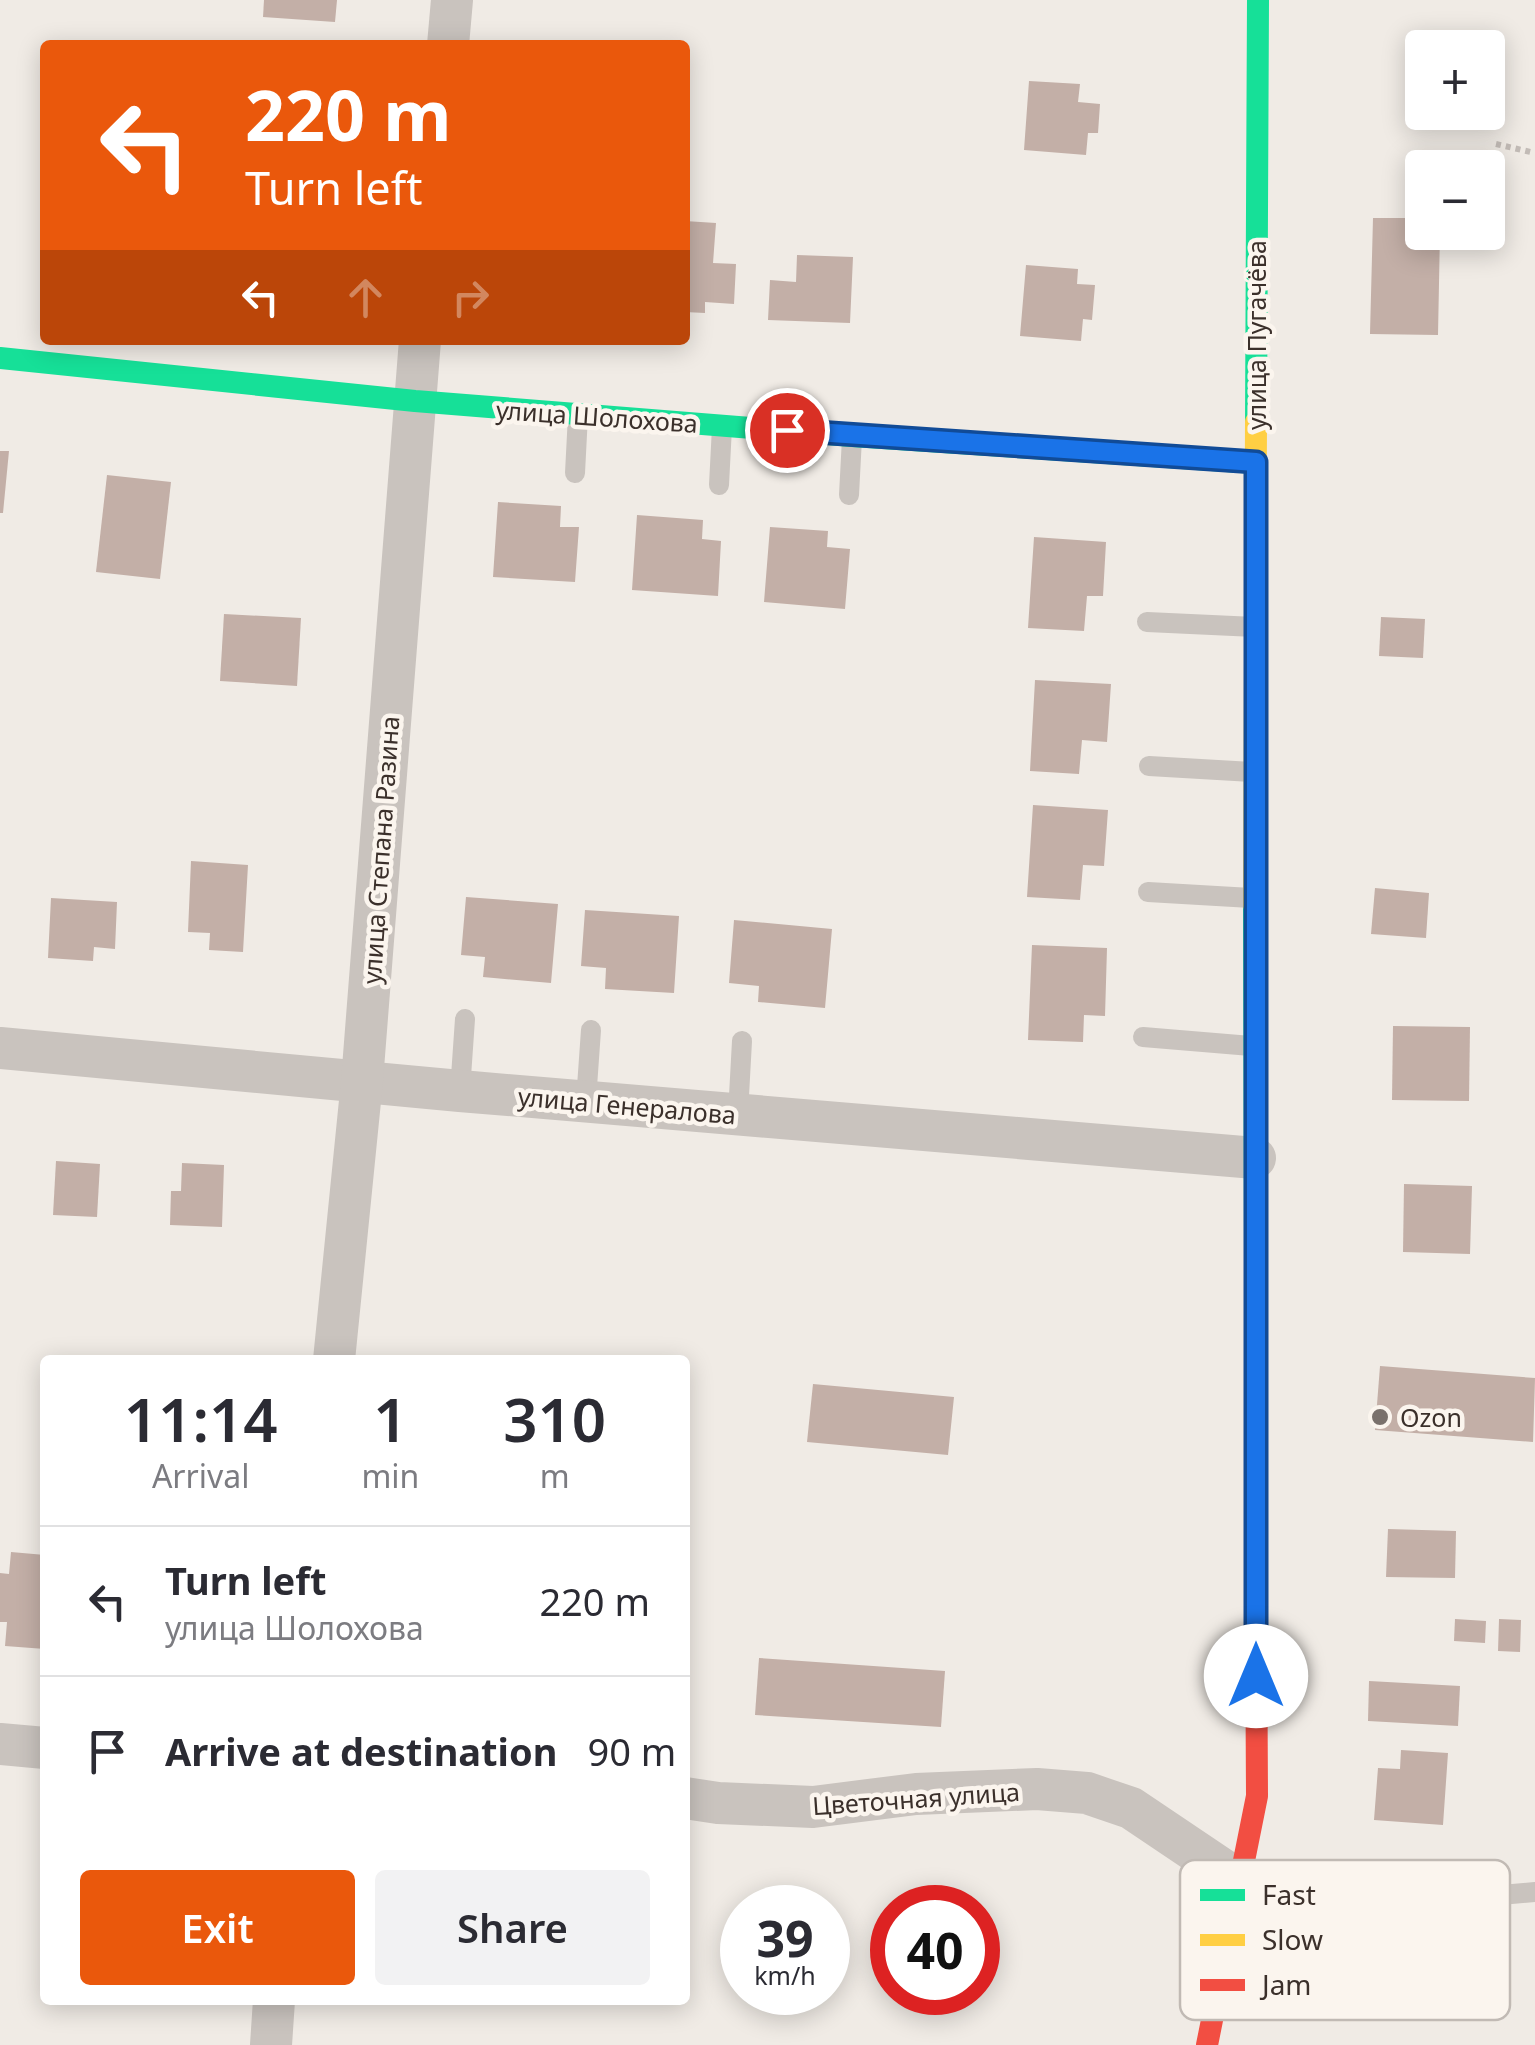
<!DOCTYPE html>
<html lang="en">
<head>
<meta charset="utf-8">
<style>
	:root { --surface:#fff; --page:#f2f2f3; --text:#2b2b33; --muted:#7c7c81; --line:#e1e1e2; --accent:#ea580c }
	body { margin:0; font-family:"Noto Sans",sans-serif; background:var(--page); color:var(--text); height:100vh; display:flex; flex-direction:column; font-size:38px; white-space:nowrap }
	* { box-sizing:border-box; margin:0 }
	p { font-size:32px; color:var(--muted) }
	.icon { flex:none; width:55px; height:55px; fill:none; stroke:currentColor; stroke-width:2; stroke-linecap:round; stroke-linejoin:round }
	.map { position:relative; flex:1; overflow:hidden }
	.details { position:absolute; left:40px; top:1355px; width:650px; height:650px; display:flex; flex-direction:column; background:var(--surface); border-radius:10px; box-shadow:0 5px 25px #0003 }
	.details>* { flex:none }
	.top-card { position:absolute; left:40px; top:40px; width:650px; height:305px; border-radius:10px; box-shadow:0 5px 25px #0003; background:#ea580c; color:#fff; overflow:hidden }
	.controls { position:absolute; left:1405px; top:30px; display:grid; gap:20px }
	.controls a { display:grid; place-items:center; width:100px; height:100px; border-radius:10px; background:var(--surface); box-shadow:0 5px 25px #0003; font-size:50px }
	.speed { position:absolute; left:720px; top:1885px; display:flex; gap:20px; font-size:50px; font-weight:700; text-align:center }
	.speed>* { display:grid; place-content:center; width:130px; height:130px; border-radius:50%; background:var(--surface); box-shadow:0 5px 25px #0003; line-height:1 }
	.speed small { font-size:25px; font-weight:400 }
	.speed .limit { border:15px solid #d22; background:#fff; color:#111 }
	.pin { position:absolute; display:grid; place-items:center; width:85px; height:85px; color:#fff; margin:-42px; border:5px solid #fff; border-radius:50%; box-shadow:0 2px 10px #0007 }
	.me { position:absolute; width:110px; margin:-55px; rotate:0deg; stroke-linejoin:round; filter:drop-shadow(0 0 8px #0008) }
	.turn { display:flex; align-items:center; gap:35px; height:210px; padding:0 40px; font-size:45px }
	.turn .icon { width:130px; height:130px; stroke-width:2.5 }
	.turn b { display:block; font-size:70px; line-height:85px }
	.lanes { display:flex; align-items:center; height:95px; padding:0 40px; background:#0003; justify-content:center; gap:50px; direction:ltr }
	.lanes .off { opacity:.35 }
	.eta { display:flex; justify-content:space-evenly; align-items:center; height:170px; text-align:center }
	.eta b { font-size:60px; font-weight:600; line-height:70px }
	.action { display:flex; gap:20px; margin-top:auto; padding:20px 40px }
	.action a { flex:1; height:115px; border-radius:10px; background:var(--accent); color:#fff; font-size:40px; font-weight:600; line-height:115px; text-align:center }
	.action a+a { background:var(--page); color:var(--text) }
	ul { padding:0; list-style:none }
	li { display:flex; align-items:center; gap:30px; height:150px; padding:0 40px; border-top:2px solid var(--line) }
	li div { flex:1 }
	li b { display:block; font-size:38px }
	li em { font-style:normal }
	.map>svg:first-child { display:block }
</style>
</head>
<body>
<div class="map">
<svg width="1535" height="2045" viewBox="0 0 1535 2045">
	<rect width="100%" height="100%" fill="#f0ebe5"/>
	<g fill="#c3afa7">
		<polygon points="264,0 337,0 335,22 263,17"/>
		<polygon points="1029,81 1080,84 1078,102 1100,104 1098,133 1088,133 1086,155 1024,150"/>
		<polygon points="1373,218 1422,218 1422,232 1440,232 1438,335 1370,334"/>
		<polygon points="685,221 716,223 713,263 736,264 734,304 705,302 705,313 685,312"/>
		<polygon points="797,255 853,257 850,323 768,320 770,280 796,282"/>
		<polygon points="1026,265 1078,269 1077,284 1095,285 1092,320 1083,319 1081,341 1020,336"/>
		<polygon points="0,451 9,451 3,513 0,513"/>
		<polygon points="107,475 171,482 160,579 96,572"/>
		<polygon points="498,502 561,506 560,527 579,527 575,582 493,577"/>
		<polygon points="637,515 703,520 702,539 721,541 718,596 632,590"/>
		<polygon points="770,527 828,531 827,547 850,549 845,609 764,602"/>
		<polygon points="1034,537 1106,542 1103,596 1087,596 1084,631 1028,628"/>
		<polygon points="224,614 301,618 297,686 220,681"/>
		<polygon points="1381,617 1425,619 1423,658 1379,656"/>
		<polygon points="1035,680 1111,684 1107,742 1082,740 1079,774 1030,771"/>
		<polygon points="1033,805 1108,810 1104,866 1083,865 1080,900 1027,897"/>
		<polygon points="191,861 248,865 243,952 209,950 210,933 188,932"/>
		<polygon points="1375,888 1429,893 1426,938 1371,934"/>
		<polygon points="466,897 558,904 551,983 483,977 485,957 461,955"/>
		<polygon points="51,898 117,902 115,949 94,947 93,961 48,958"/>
		<polygon points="585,910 679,916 674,993 605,989 606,968 581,966"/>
		<polygon points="734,920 832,929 825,1008 758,1002 759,986 729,983"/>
		<polygon points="1032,945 1107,948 1105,1016 1084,1015 1083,1042 1028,1040"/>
		<polygon points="1393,1026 1470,1027 1469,1101 1392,1100"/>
		<polygon points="56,1161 100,1164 97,1217 53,1215"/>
		<polygon points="182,1163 224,1165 222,1227 170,1225 171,1191 181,1191"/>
		<polygon points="1404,1184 1472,1186 1470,1254 1403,1252"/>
		<polygon points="1380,1366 1535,1378 1533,1442 1375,1430"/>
		<polygon points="813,1384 954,1397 948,1455 807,1442"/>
		<polygon points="1388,1529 1456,1531 1455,1578 1386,1577"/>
		<polygon points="11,1552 45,1555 45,1649 5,1646 7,1622 0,1622 0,1573 9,1574"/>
		<polygon points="1455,1619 1486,1621 1485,1643 1454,1641"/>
		<polygon points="1499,1619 1521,1620 1520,1652 1498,1651"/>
		<polygon points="759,1658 945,1671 941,1727 755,1715"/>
		<polygon points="1369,1681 1460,1686 1458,1726 1368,1721"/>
		<polygon points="1401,1750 1448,1753 1443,1825 1374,1820 1378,1768 1400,1769"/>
	</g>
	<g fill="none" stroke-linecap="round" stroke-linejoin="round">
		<polyline stroke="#c2bbb6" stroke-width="6" stroke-dasharray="5 5" stroke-linecap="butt" points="1496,144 1535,153"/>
		<g stroke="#c9c3be" stroke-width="20">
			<polyline points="575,473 578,415"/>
			<polyline points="719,485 722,427"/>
			<polyline points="849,495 852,438"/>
			<polyline points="1147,622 1255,627"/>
			<polyline points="1149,766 1252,772"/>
			<polyline points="1148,892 1251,898"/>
			<polyline points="1143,1037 1251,1046"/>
			<polyline points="460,1091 465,1019"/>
			<polyline points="586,1101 591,1030"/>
			<polyline points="738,1114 742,1041"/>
			<polyline points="1241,1882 1343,1904 1400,1904 1535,1892"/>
		</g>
		<g stroke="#c9c3be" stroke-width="42">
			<polyline points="448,45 452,0"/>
			<polyline points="0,1048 460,1091 1255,1158"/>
			<polyline points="334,1360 362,1081 420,340"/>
			<polyline points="0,1744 45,1748"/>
			<polyline points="685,1798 718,1803 813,1807 916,1794 1037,1789 1087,1793 1131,1808 1241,1882"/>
			<polyline points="271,2045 274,2000"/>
		</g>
		<g stroke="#16e098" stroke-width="22">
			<polyline points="0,358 415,401 852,436 1256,463"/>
			<polyline points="1256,422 1258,0"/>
			<polyline points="1254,905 1256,1603"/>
		</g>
		<polyline stroke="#ffcf43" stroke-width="22" points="1254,905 1256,422"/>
		<polyline stroke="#f24e42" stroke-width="22" points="1207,2045 1257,1796 1256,1603"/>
	</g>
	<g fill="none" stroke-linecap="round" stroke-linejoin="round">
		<defs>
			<polyline id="route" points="787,430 1256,462 1256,1676"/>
		</defs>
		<use href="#route" stroke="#114b97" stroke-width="25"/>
		<use href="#route" stroke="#1a73e8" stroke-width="18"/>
	</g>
	<circle fill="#7a716c" stroke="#fbf5ee" stroke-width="4" cx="1380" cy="1417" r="10"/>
	<g text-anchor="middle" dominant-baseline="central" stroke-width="9" stroke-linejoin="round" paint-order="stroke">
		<g font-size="25" fill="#3b302b" stroke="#fbf5ee">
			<text transform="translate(1256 335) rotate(-90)">улица Пугачёва</text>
			<text transform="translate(597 416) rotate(4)">улица Шолохова</text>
			<text transform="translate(380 850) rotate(-86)">улица Степана Разина</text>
			<text transform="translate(627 1105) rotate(5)">улица Генералова</text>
			<text transform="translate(916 1798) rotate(-4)">Цветочная улица</text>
		</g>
		<g font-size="25" fill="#3b302b" stroke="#fbf5ee" text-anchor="start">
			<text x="1400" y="1417">Ozon</text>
		</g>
	</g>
	<rect x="1180" y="1860" width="330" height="160" rx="15" fill="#fbf5ee" stroke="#c1bab4" stroke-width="2.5"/>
	<rect x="1200" y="1889" width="45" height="12" fill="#16e098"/>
	<rect x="1200" y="1934" width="45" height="12" fill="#ffcf43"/>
	<rect x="1200" y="1979" width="45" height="12" fill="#f24e42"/>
	<g font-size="28" fill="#3b302b">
		<text x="1262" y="1905">Fast</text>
		<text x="1262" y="1950">Slow</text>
		<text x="1262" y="1995">Jam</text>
	</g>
</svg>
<div class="controls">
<a>+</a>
<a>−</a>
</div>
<div class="speed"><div>39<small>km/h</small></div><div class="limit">40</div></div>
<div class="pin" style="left:787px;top:430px;background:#d93025"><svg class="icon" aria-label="arrive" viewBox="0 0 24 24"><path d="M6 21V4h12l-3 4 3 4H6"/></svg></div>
<svg class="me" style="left:1256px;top:1676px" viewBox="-20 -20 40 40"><circle r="19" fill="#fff"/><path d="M0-13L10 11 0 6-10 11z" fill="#1a73e8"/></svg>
<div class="top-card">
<div class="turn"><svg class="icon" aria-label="left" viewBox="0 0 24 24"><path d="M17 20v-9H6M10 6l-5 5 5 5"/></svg><div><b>220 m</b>Turn left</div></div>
<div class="lanes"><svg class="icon" aria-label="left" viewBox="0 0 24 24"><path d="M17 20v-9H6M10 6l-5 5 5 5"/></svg><svg class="icon off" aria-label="ahead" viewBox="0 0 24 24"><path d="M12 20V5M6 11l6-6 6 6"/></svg><svg class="icon off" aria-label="right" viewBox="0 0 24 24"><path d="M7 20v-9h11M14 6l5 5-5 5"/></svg></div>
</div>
<section class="details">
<div class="eta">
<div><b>11:14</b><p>Arrival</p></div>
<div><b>1</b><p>min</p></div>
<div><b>310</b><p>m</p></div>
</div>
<ul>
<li><svg class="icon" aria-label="left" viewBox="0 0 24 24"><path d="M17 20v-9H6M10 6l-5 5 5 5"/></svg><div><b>Turn left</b><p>улица Шолохова</p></div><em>220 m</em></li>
<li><svg class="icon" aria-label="arrive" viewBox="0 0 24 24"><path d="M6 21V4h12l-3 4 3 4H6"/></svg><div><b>Arrive at destination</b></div><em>90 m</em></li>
</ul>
<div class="action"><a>Exit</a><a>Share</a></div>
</section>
</div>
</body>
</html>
